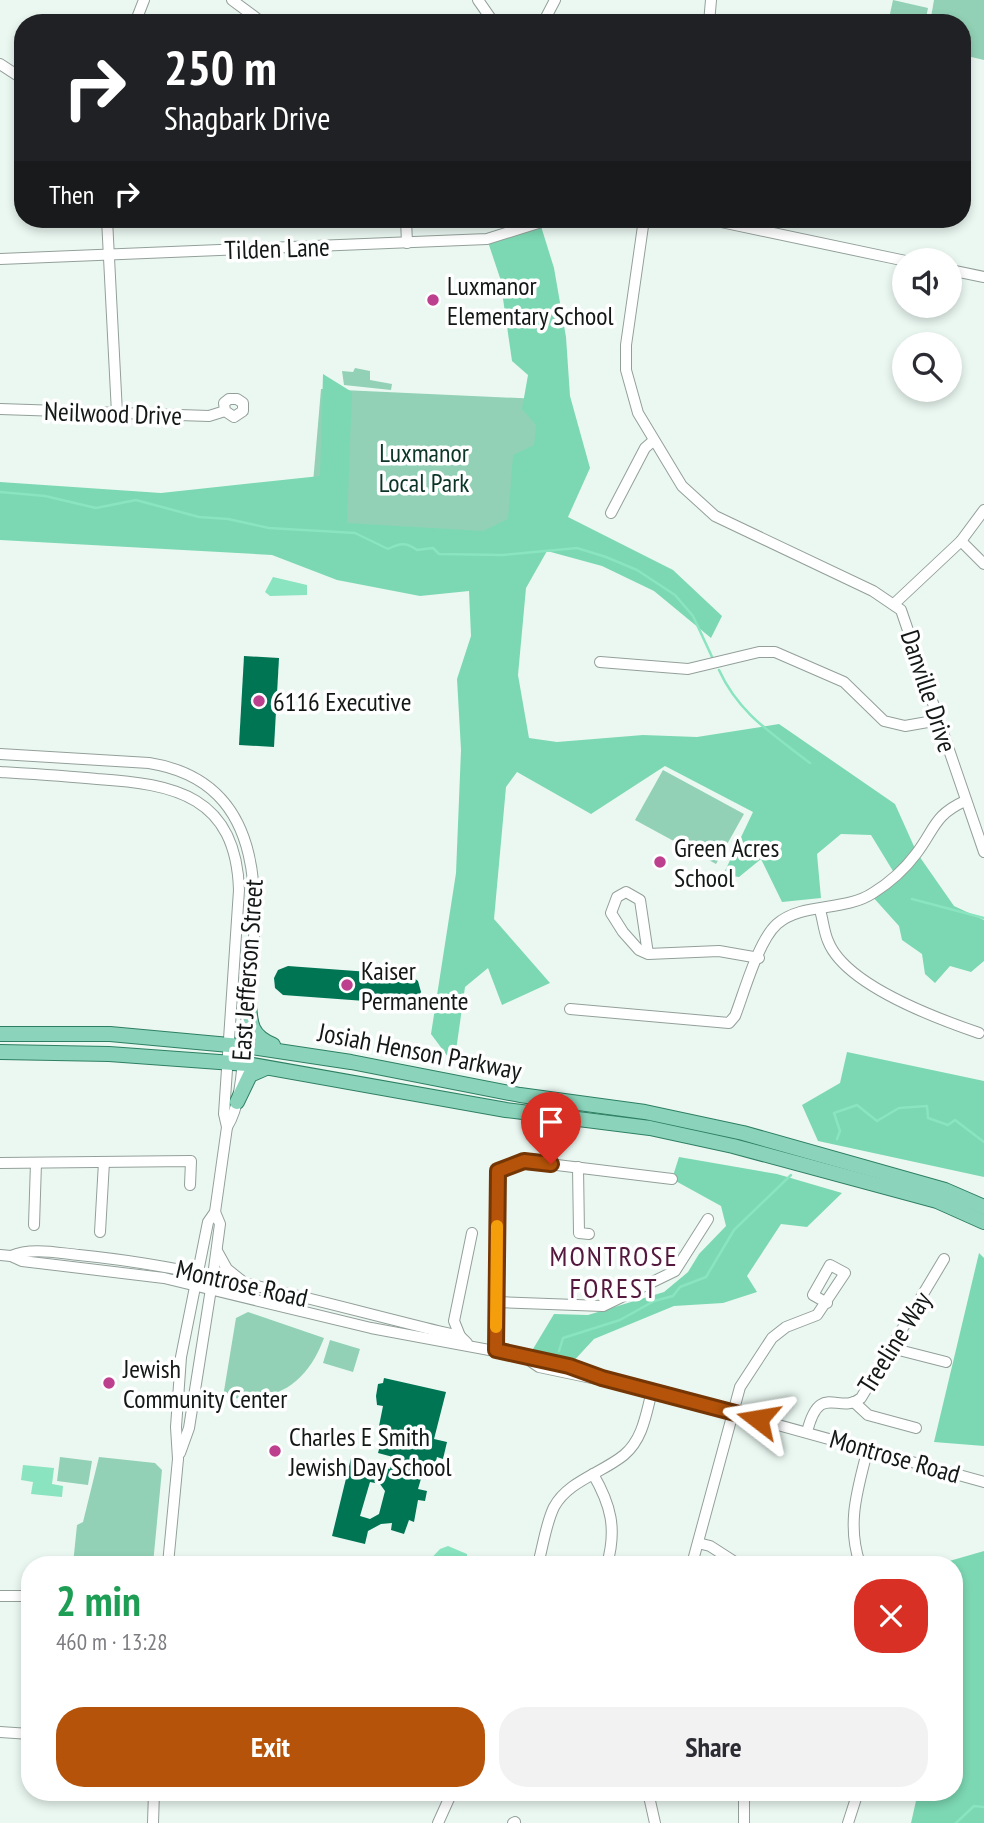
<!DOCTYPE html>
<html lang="en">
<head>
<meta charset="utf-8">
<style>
	:root { --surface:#fff; --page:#f2f2f3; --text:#2b2b33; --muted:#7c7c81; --accent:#b45309 }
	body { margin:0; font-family:"PT Sans Narrow",sans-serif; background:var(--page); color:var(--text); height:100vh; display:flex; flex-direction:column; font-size:26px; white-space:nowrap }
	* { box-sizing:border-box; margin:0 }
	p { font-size:23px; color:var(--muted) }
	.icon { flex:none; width:38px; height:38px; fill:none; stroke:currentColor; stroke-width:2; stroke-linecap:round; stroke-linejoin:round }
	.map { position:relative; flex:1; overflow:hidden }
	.side { position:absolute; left:21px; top:1556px; width:942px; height:245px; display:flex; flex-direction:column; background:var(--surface); border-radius:28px; box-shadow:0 4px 10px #0003 }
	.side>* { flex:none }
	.top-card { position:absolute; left:14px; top:14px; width:957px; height:214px; border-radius:28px; box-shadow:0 4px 10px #0003; background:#202124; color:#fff; overflow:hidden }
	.tools { position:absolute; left:892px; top:248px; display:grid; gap:14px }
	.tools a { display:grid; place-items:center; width:70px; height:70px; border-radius:50%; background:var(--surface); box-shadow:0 4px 10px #0003; font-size:35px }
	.pin { position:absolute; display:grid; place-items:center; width:60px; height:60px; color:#fff; margin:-72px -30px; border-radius:50% 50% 50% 0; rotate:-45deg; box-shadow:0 0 7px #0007 }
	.pin .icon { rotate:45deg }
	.me { position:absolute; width:77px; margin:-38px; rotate:284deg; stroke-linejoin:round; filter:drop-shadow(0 0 5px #0008) }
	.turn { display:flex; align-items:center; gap:24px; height:147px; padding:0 35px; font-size:32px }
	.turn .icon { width:91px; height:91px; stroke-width:2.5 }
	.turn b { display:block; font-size:49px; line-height:60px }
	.then { display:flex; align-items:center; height:66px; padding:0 35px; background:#0003; gap:14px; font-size:26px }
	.round { display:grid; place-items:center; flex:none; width:74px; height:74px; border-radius:28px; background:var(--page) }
	.headline { display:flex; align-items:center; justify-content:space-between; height:119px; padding:0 35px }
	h1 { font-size:42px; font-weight:700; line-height:52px; color:#1e9e55 }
	.primary-button { display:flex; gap:14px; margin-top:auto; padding:14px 35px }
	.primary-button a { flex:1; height:80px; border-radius:28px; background:var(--accent); color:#fff; font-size:28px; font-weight:700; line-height:80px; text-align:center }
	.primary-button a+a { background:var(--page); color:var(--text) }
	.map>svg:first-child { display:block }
</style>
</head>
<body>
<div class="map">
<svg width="984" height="1823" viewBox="0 0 984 1823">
	<rect width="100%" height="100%" fill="#ebf8f2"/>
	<g fill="#92d1b6">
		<polygon points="893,0 928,8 925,23 888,23"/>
		<polygon points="934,0 984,0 984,60 963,55 962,23 930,23"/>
		<polygon points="355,368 370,371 370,380 392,384 391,390 344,385 342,371 353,372"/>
		<polygon points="321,389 540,399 528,546 309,530"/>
		<polygon points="663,770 744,814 716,864 635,820"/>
		<path d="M248,1312L324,1338C306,1386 274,1404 223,1397L236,1318Z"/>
		<polygon points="330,1340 360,1349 353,1372 323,1363"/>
		<polygon points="60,1457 92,1461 88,1485 57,1481"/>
		<polygon points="99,1457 155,1463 162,1470 153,1564 73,1564 77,1525 83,1522"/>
	</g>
	<g fill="#7cd8b3">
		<polygon points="540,223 554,268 566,337 570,396 590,468 568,517 673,570 722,616 711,638 654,591 602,566 547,551 526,588 518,675 529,738 557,742 643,735 697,737 779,724 895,804 917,853 954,906 984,920 984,961 971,972 950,966 935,983 925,974 922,954 902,940 899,926 871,895 896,876 871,835 841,834 817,854 821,898 782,902 761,859 739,877 723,875 753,812 665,766 591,814 517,772 506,787 494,919 550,983 502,1005 488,968 465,987 454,1065 431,1034 456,873 461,750 457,679 471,636 469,591 420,596 337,580 272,555 0,540 0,482 161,493 320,476 323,374 352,392 347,523 483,531 508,519 513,455 534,445 536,425 522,409 528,375 512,361 500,278 487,239"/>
		<polygon points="847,1052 984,1081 984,1177 818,1141 802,1105 840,1083"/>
		<polygon points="679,1157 777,1174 842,1193 807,1227 781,1224 747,1276 757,1292 723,1303 674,1306 594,1339 569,1366 527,1359 554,1314 588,1315 664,1292 688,1272 699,1254 726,1226 721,1206 672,1179"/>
		<polygon points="979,1253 984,1258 984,1446 934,1442"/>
		<polygon points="984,1551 984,1823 911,1823 918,1792 954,1792 954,1564 939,1564"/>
	</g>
	<g fill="#89e4bf">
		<polygon points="273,577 307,585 307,595 270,596 265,592"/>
		<polygon points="23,1465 54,1468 52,1484 63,1486 62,1497 31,1494 33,1482 21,1480"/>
		<polygon points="448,1546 467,1554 467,1564 426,1564 440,1549"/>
	</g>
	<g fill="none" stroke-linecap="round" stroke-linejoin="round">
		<g stroke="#89e4bf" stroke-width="2.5">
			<path d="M0,492L45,496L96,508L136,500L199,517L228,519L269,528L355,533L388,549C400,543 406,542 417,550L433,548L439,554L503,555L577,548L606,557L637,570L675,595L693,616L713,659"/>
			<path d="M719,670C739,714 773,734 810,763"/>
			<polyline points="912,899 984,918"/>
			<polyline points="837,1139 840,1131 834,1113 857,1105 877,1121 899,1108 927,1106 928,1118 948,1125 955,1120 984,1142"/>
			<polyline points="559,1351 563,1338 620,1320 654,1301 673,1296 680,1287 706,1277 734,1230 791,1175"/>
			<polyline points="956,1823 974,1806 984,1807"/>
		</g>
	</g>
	<g fill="#007554" fill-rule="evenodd">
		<polygon points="244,656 279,658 274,747 239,745"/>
		<polygon points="288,966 410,975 418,981 421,992 416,1001 406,1004 283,995 275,988 274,978 278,970"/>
		<path d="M384,1378L446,1392L434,1439L447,1442L443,1459L437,1457L434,1468L425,1465L418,1489L427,1491L425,1501L418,1500L414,1522L409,1520L404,1534L391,1530L392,1523L381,1524L368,1531L365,1544L332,1536L351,1458L390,1469L393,1457L378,1453L385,1427L379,1426L383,1406L377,1405L376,1396L378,1384L383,1383ZM370,1482L380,1484L385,1491L379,1514L370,1519L360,1516Z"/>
	</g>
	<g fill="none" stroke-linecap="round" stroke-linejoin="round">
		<defs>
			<g id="minor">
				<polyline points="232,0 263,23"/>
				<polyline points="478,0 494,23"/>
				<polyline points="135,23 144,0"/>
				<polyline points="543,23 555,0"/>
				<polyline points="709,23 711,0"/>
				<polyline points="0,64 23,79"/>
				<polyline points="107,219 117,413"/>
				<polyline points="406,219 407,243"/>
				<polyline points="644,219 626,345 626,370 638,413 682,486 715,516 873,591 901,610 984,852"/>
				<polyline points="707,219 906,261"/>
				<polyline points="0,259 487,239 551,219"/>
				<polyline points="950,270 984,277"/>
				<polyline points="0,409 209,416 225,411 234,417 243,411 243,403 237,399 229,399 224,403 225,411"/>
				<polyline points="611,513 645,448 653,441"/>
				<polyline points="961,541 984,564"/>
				<polyline points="895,603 961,541 984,510"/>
				<polyline points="600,662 688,669 759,652 775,652 844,682 884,721 905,726 939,720"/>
				<path d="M0,754L149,763C281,784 256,926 246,1023C243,1053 243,1102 227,1127"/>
				<path d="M0,772C32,774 65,776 97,779C175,784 236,796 239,890L224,1114L227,1127L215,1212L208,1222L181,1357L176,1427L178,1459L168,1564"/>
				<path d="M820,910C823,920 824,932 828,941C845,985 938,1019 979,1033"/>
				<polyline points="648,954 640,900 626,892 617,897 611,913 623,932 639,950 648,954 719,951 759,958"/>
				<path d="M570,1009L729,1023L735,1016C744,993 758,941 777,924C802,902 844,912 873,893C889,883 904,870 916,854C935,829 934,815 965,801"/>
				<polyline points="0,1163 191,1161 190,1185"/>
				<polyline points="578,1167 579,1233 589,1234"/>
				<polyline points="34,1225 36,1163"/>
				<polyline points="100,1232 104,1162"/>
				<polyline points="217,1251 227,1269 242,1281"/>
				<polyline points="0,1255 11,1256 22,1261 164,1278 371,1328 543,1360 984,1482"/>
				<path d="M11,1256C31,1247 58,1253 79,1255C201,1267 319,1302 438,1331L460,1336L467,1343"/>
				<polyline points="497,1302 603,1306 675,1271 708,1219"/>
				<polyline points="460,1336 454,1321 472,1233"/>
				<polyline points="891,1348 946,1362"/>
				<polyline points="496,1351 498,1171 524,1161 672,1179"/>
				<polyline points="529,1360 539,1367 596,1379"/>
				<polyline points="854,1402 868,1415 916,1428"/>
				<path d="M807,1432C820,1380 839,1416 861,1398L944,1259"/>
				<polyline points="180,1453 189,1428 213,1276 220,1224 215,1212"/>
				<path d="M593,1474C611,1505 617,1529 607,1564"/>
				<polyline points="698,1543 710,1546 738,1564"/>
				<path d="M538,1564C543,1546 546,1523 554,1507C568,1481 602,1473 624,1455C643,1439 646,1414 652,1391"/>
				<polyline points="692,1564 740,1387 772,1338 786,1327 817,1315 845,1273 830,1265 813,1295 827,1303"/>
				<path d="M860,1564C846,1523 858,1488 868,1448"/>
				<polyline points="0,1596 30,1596"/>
				<polyline points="0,1732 30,1734"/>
				<polyline points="648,1792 655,1823"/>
				<polyline points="153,1823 154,1792"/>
				<polyline points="438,1823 452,1792"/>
				<polyline points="513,1823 515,1822"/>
				<polyline points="744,1823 744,1792"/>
				<polyline points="848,1823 858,1792"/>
			</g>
			<g id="major">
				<path d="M249,1002C250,1024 251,1036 273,1045"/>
				<polyline points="0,1034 110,1034 251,1047 351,1062 520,1095 645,1112 743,1133 945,1190 984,1207"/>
				<polyline points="0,1052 109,1054 247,1064 506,1110 650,1128 733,1146 937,1201 984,1222"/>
				<polyline points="237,1102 250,1075 266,1068"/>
			</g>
		</defs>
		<use href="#minor" stroke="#93a09a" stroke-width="12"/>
		<use href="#major" stroke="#2e7f63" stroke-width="16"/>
		<use href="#minor" stroke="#fff" stroke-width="10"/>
		<use href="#major" stroke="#8bd4bb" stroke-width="14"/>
	</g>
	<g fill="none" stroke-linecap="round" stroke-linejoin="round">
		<defs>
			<polyline id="route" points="551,1164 524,1161 498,1171 496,1350 569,1366 602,1378 758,1419"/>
		</defs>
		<use href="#route" stroke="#753606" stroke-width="18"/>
		<use href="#route" stroke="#b45309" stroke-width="12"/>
		<polyline stroke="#f59e0b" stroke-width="12" points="496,1327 497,1226"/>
	</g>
	<g fill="#bd408e" stroke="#fff" stroke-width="2.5">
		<circle cx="433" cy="300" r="7"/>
		<circle cx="259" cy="701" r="7"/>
		<circle cx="660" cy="862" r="7"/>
		<circle cx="347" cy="985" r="7"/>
		<circle cx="109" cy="1383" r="7"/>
		<circle cx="275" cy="1451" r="7"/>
	</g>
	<g text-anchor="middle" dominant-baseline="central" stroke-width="7" stroke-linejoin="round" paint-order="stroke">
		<g font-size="26" fill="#131816" stroke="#fff">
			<text transform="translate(277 248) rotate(-2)">Tilden Lane</text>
			<text transform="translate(113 413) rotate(2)">Neilwood Drive</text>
			<text transform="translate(929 691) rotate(72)">Danville Drive</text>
			<text transform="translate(247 970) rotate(-86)">East Jefferson Street</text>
			<text transform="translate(420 1051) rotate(11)">Josiah Henson Parkway</text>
			<text transform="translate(242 1283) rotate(13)">Montrose Road</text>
			<text transform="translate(894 1342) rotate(-58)">Treeline Way</text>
			<text transform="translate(895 1456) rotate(16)">Montrose Road</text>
		</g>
		<g font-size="26" fill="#131816" stroke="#fff" text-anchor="start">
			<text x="447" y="285">Luxmanor<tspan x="447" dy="30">Elementary School</tspan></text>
			<text x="273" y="701">6116 Executive</text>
			<text x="674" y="847">Green Acres<tspan x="674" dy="30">School</tspan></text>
			<text x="361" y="970">Kaiser<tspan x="361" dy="30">Permanente</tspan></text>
			<text x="123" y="1368">Jewish<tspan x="123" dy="30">Community Center</tspan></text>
			<text x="289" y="1436">Charles E Smith<tspan x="289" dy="30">Jewish Day School</tspan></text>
		</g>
		<g font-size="26" fill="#0b3627" stroke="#fff">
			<text x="424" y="452">Luxmanor<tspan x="424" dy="30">Local Park</tspan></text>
		</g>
		<g font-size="28" letter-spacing="2" fill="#54173d" stroke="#fff">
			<text x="614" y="1255">MONTROSE<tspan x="614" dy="32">FOREST</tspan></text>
		</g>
	</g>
</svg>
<div class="tools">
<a><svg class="icon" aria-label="sound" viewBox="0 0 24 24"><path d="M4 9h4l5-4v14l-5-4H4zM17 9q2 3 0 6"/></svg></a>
<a><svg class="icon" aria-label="search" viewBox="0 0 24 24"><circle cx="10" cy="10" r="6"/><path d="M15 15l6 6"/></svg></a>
</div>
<div class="pin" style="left:551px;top:1164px;background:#d93025"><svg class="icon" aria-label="arrive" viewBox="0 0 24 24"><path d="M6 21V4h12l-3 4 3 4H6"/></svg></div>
<svg class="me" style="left:758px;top:1419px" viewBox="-20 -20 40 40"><path d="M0-17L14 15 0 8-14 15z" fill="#b45309" stroke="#fff" stroke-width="4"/></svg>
<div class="top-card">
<div class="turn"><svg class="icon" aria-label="right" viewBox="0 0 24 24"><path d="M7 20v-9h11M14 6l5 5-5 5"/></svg><div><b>250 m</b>Shagbark Drive</div></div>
<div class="then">Then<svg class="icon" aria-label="right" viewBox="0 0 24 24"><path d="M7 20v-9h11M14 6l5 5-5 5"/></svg></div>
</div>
<section class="side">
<div class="headline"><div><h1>2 min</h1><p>460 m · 13:28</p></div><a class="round" style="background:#d93025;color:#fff"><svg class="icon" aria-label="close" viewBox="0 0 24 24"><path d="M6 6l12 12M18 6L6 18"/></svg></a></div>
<div class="primary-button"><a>Exit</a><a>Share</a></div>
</section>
</div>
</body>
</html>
